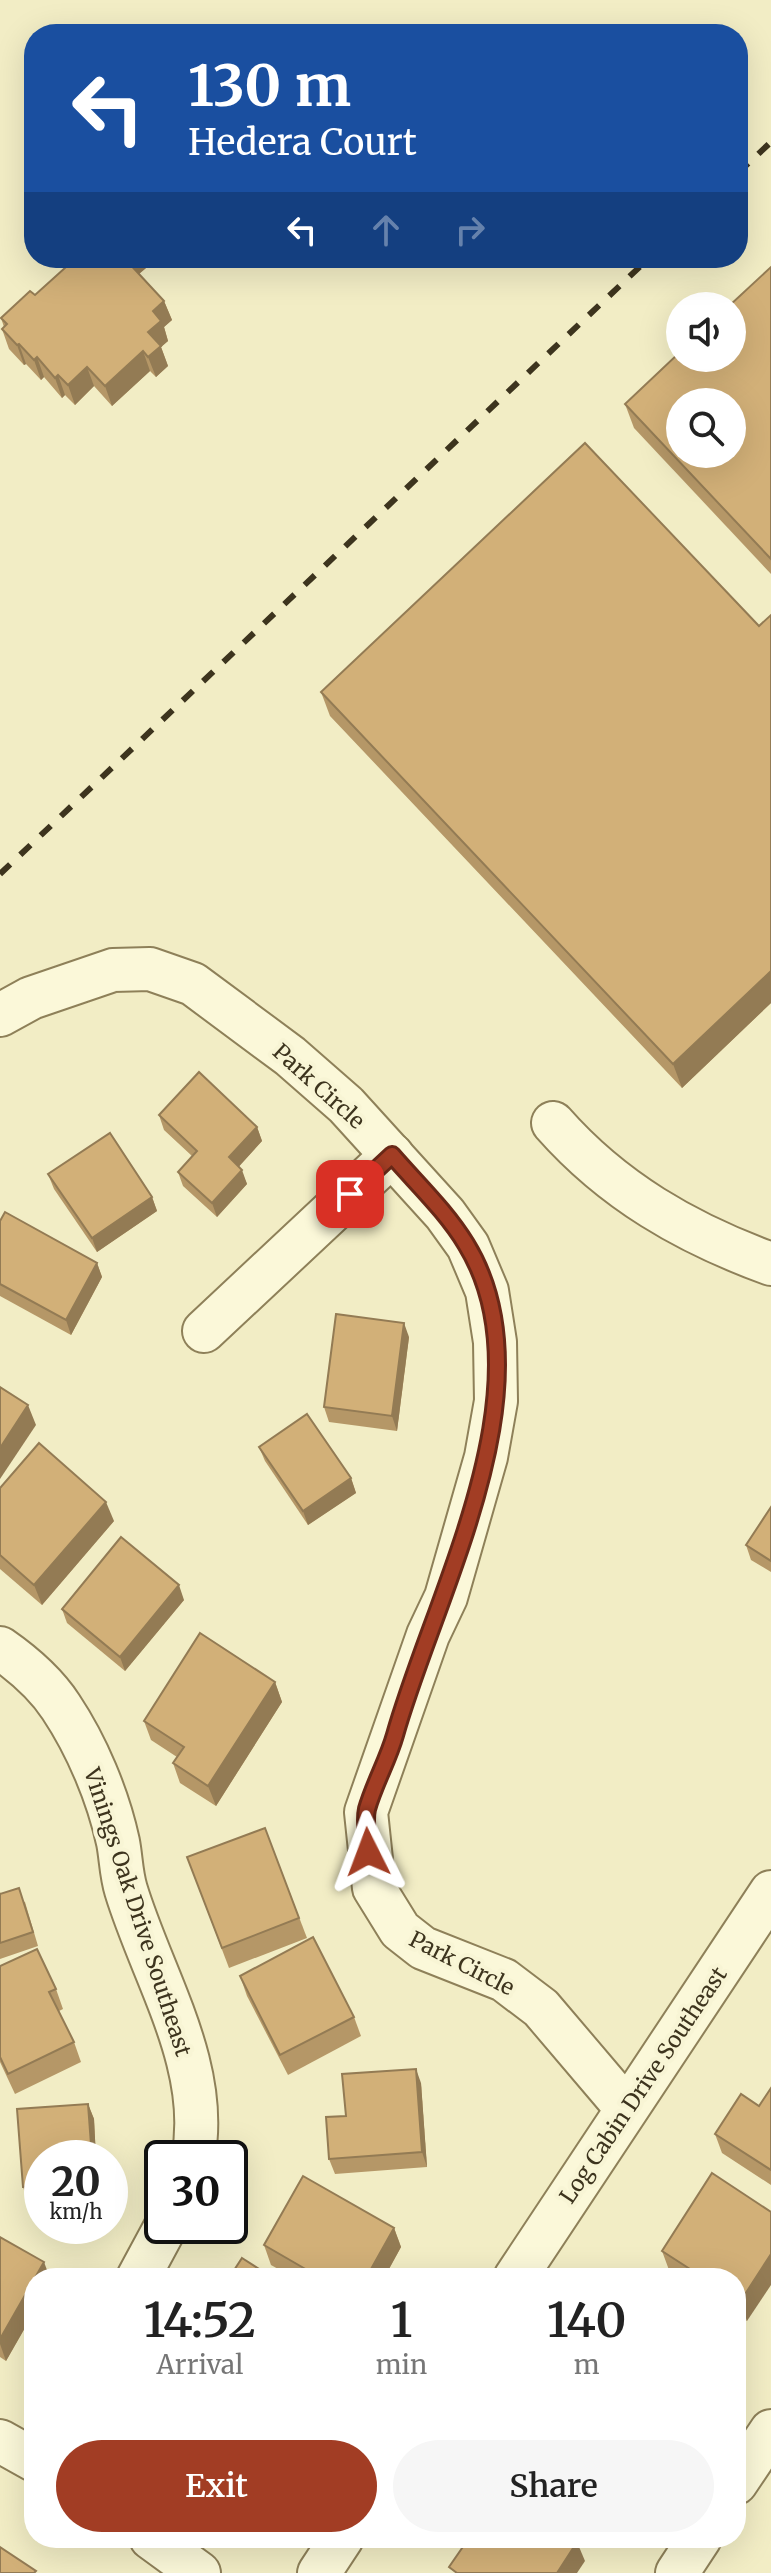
<!DOCTYPE html>
<html lang="en">
<head>
<meta charset="utf-8">
<style>
	:root { --surface:#fff; --page:#f6f6f6; --text:#222; --muted:#767676; --accent:#a23d24 }
	body { margin:0; font-family:Merriweather,serif; background:var(--page); color:var(--text); height:100vh; display:flex; flex-direction:column; font-size:30px; white-space:nowrap }
	* { box-sizing:border-box; margin:0 }
	p { font-size:26px; color:var(--muted) }
	.icon { flex:none; width:44px; height:44px; fill:none; stroke:currentColor; stroke-width:2; stroke-linecap:round; stroke-linejoin:round }
	.map { position:relative; flex:1; overflow:hidden }
	.details { position:absolute; left:24px; top:2268px; width:722px; height:280px; display:flex; flex-direction:column; background:var(--surface); border-radius:32px; box-shadow:0 8px 32px #0002 }
	.details>* { flex:none }
	.top-card { position:absolute; left:24px; top:24px; width:724px; height:244px; border-radius:32px; box-shadow:0 8px 32px #0002; background:#1a4fa0; color:#fff; overflow:hidden }
	.tools { position:absolute; left:666px; top:292px; display:grid; gap:16px }
	.tools a { display:grid; place-items:center; width:80px; height:80px; border-radius:50%; background:var(--surface); box-shadow:0 8px 32px #0002; font-size:40px }
	.speed { position:absolute; left:24px; top:2140px; display:flex; gap:16px; font-size:40px; font-weight:700; text-align:center }
	.speed>* { display:grid; place-content:center; width:104px; height:104px; border-radius:50%; background:var(--surface); box-shadow:0 8px 32px #0002; line-height:1 }
	.speed small { font-size:20px; font-weight:400 }
	.speed .limit { border:4px solid #111; border-radius:12px; background:#fff; color:#111 }
	.pin { position:absolute; display:grid; place-items:center; width:68px; height:68px; color:#fff; margin:-34px; border-radius:16px; box-shadow:0 4px 12px #0006 }
	.me { position:absolute; width:88px; margin:-44px; rotate:357deg; stroke-linejoin:round; filter:drop-shadow(0 0 6px #0008) }
	.turn { display:flex; align-items:center; gap:28px; height:168px; padding:0 32px; font-size:36px }
	.turn .icon { width:104px; height:104px; stroke-width:2.5 }
	.turn b { display:block; font-size:56px; line-height:68px }
	.lanes { display:flex; align-items:center; height:76px; padding:0 32px; background:#0003; justify-content:center; gap:40px; direction:ltr }
	.lanes .off { opacity:.35 }
	.eta { display:flex; justify-content:space-evenly; align-items:center; height:136px; text-align:center }
	.eta b { font-size:48px; font-weight:600; line-height:56px }
	.primary-button { display:flex; gap:16px; margin-top:auto; padding:16px 32px }
	.primary-button a { flex:1; height:92px; border-radius:48px; background:var(--accent); color:#fff; font-size:32px; font-weight:600; line-height:92px; text-align:center }
	.primary-button a+a { background:var(--page); color:var(--text) }
	.map>svg:first-child { display:block }
</style>
</head>
<body>
<div class="map">
<svg width="771" height="2573" viewBox="0 0 771 2573">
	<rect width="100%" height="100%" fill="#f2edc5"/>
	<g fill="none" stroke-linecap="round" stroke-linejoin="round">
		<defs>
			<g id="minor">
				<polyline points="0,1015 31,998 113,970 150,969 193,984 290,1056 346,1105 445,1214 468,1246 487,1291 495,1342 496,1401 486,1457 446,1597 428,1635 366,1812 374,1888 400,1930 423,1948 504,1980 541,2008 626,2108"/>
				<path d="M553,1123C613,1191 686,1233 771,1264"/>
				<polyline points="204,1331 392,1155"/>
				<path d="M0,1648C23,1664 46,1684 61,1707C87,1746 108,1796 118,1842C121,1857 121,1874 126,1890C152,1976 211,2066 193,2158"/>
				<polyline points="138,2278 166,2226"/>
				<polyline points="515,2278 771,1892"/>
				<polyline points="0,2441 34,2460"/>
				<polyline points="736,2483 771,2431"/>
				<polyline points="151,2538 199,2573"/>
				<polyline points="319,2573 342,2538"/>
				<polyline points="677,2573 700,2538"/>
			</g>
		</defs>
		<use href="#minor" stroke="#8e8059" stroke-width="46"/>
		<use href="#minor" stroke="#fbf8d9" stroke-width="42"/>
		<g stroke="#3d341e" stroke-width="6" stroke-dasharray="14 14" stroke-linecap="butt">
			<polyline points="738,173 771,142"/>
			<polyline points="0,874 649,258"/>
		</g>
	</g>
	<g fill="#b59767">
		<polygon points="69,258 143,258 146,268 139,274 164,301 172,320 164,327 168,341 161,347 168,366 156,377 150,371 112,406 94,386 75,405 65,395 62,398 44,377 41,380 26,364 24,365 9,349 2,329 4,327 1,318 35,295 72,262"/>
		<polygon points="771,267 771,574 634,428 625,404"/>
		<polygon points="771,615 771,1003 682,1088 330,716 321,692 759,626"/>
		<polygon points="159,1115 257,1127 262,1141 239,1166 247,1184 217,1217 183,1186 178,1172 192,1156 164,1130"/>
		<polygon points="48,1174 152,1197 157,1211 97,1252 54,1189"/>
		<polygon points="0,1221 97,1263 102,1277 71,1335 0,1296"/>
		<polygon points="409,1337 397,1431 329,1422 324,1407"/>
		<polygon points="259,1447 351,1478 356,1493 308,1525 265,1461"/>
		<polygon points="0,1488 114,1521 42,1605 0,1569"/>
		<polygon points="771,1507 771,1572 751,1560 746,1545"/>
		<polygon points="184,1600 125,1671 67,1623 62,1609"/>
		<polygon points="275,1682 282,1702 216,1806 180,1783 173,1763 177,1757 151,1740 144,1721"/>
		<polygon points="265,1828 307,1938 229,1968 187,1857"/>
		<polygon points="0,1892 1,1894 25,1902 38,1946 0,1959"/>
		<polygon points="0,1966 56,1989 63,2009 59,2011 74,2042 81,2062 15,2094 0,2062"/>
		<polygon points="240,1976 354,2017 361,2036 288,2075 247,1996"/>
		<polygon points="421,2083 427,2167 335,2174 329,2159 346,2116"/>
		<polygon points="771,2088 771,2185 722,2153 715,2134 759,2106"/>
		<polygon points="88,2104 94,2119 96,2158 42,2158 42,2201 28,2202 23,2187 17,2109"/>
		<polygon points="712,2173 747,2321 736,2314 736,2278 681,2278 669,2270 662,2251"/>
		<polygon points="394,2228 401,2247 384,2278 294,2278 271,2265 264,2245"/>
		<polygon points="0,2237 34,2278 34,2312 6,2361 0,2357"/>
	</g>
	<g fill="#937b54">
		<polygon points="128,258 143,258 146,268 133,279 126,260"/>
		<polygon points="164,301 172,320 164,327 168,341 161,347 168,366 156,377 148,357 148,332 153,311"/>
		<polygon points="19,344 26,364 24,365 17,345"/>
		<polygon points="143,351 150,371 112,406 105,386"/>
		<polygon points="37,357 44,377 41,380 34,360"/>
		<polygon points="87,367 94,386 75,405 68,385"/>
		<polygon points="58,375 65,395 62,398 55,378"/>
		<polygon points="771,971 771,1003 682,1088 673,1064"/>
		<polygon points="257,1127 262,1141 234,1172 229,1157"/>
		<polygon points="242,1170 247,1184 217,1217 212,1203"/>
		<polygon points="152,1197 157,1211 97,1252 92,1238"/>
		<polygon points="97,1263 102,1277 71,1335 66,1320"/>
		<polygon points="404,1323 409,1337 397,1431 392,1416"/>
		<polygon points="28,1405 36,1425 0,1479 0,1448"/>
		<polygon points="351,1478 356,1493 308,1525 303,1511"/>
		<polygon points="106,1502 114,1521 42,1605 34,1585"/>
		<polygon points="179,1585 184,1600 125,1671 120,1657"/>
		<polygon points="275,1682 282,1702 216,1806 208,1786"/>
		<polygon points="416,2069 421,2083 427,2167 422,2152"/>
		<polygon points="88,2104 94,2119 96,2158 92,2158"/>
		<polygon points="394,2228 401,2247 384,2278 366,2278"/>
		<polygon points="771,2254 771,2285 747,2321 740,2302"/>
		<polygon points="44,2262 50,2278 35,2278"/>
		<polygon points="34,2279 34,2312 6,2361 0,2344 0,2339"/>
		<polygon points="577,2542 585,2561 577,2573 557,2573"/>
	</g>
	<g fill="#d2b078" stroke="#937b54" stroke-width="2" fill-rule="evenodd">
		<polygon points="373,26 384,34 368,34"/>
		<polygon points="76,258 128,258 126,260 164,301 153,311 161,321 148,332 161,346 148,357 143,351 105,386 87,367 68,385 58,375 55,378 37,357 34,360 19,344 17,345 2,329 7,324 1,318 30,291 35,295"/>
		<path d="M771,267V559L625,404L680,352V358H732V306H729ZM680,402H732V454H680Z"/>
		<polygon points="585,443 759,626 771,615 771,971 673,1064 321,692"/>
		<polygon points="199,1072 257,1127 229,1157 242,1170 212,1203 178,1172 197,1151 159,1115"/>
		<polygon points="110,1133 152,1197 92,1238 48,1174"/>
		<polygon points="5,1212 97,1263 66,1320 0,1284 0,1221"/>
		<polygon points="336,1314 404,1323 392,1416 324,1407"/>
		<polygon points="0,1387 28,1405 0,1448"/>
		<polygon points="307,1414 351,1478 303,1511 259,1447"/>
		<polygon points="39,1443 106,1502 34,1585 0,1555 0,1488"/>
		<polygon points="771,1507 771,1561 746,1545"/>
		<polygon points="121,1537 179,1585 120,1657 62,1609"/>
		<polygon points="200,1633 275,1682 208,1786 173,1763 184,1747 144,1721"/>
		<polygon points="265,1828 299,1918 222,1948 187,1857"/>
		<polygon points="19,1888 33,1932 0,1943 0,1893 0,1894"/>
		<polygon points="313,1937 354,2017 280,2055 240,1976"/>
		<polygon points="37,1949 56,1989 49,1992 74,2042 8,2074 0,2057 0,1966"/>
		<polygon points="416,2069 422,2152 329,2159 326,2117 346,2116 342,2074"/>
		<polygon points="771,2088 771,2170 715,2134 741,2094 759,2106"/>
		<polygon points="88,2104 92,2158 42,2158 42,2186 23,2187 17,2109"/>
		<polygon points="712,2173 771,2212 771,2254 740,2302 736,2299 736,2278 704,2278 662,2251"/>
		<polygon points="303,2176 394,2228 366,2278 321,2278 264,2245"/>
		<polygon points="0,2237 44,2262 0,2339"/>
		<polygon points="242,2258 273,2278 229,2278"/>
		<polygon points="469,2538 572,2538 577,2542 557,2573 457,2573 449,2567"/>
		<polygon points="0,2547 36,2571 34,2573 0,2573"/>
	</g>
	<g fill="none" stroke-linecap="round" stroke-linejoin="round">
		<defs>
			<path id="route" d="M350,1194L392,1155C417,1184 446,1211 466,1244C553,1385 434,1595 395,1735C388,1760 374,1784 367,1809C364,1822 368,1839 368,1852"/>
		</defs>
		<use href="#route" stroke="#692817" stroke-width="20"/>
		<use href="#route" stroke="#a23d24" stroke-width="14"/>
	</g>
	<g text-anchor="middle" dominant-baseline="central" stroke-width="8" stroke-linejoin="round" paint-order="stroke">
		<g font-size="22" fill="#3d341e" stroke="#f8f5d5">
			<text transform="translate(319 1086) rotate(42)">Park Circle</text>
			<text transform="translate(138 1912) rotate(72)">Vinings Oak Drive Southeast</text>
			<text transform="translate(462 1963) rotate(27)">Park Circle</text>
			<text transform="translate(643 2085) rotate(-56)">Log Cabin Drive Southeast</text>
		</g>
	</g>
</svg>
<div class="tools">
<a><svg class="icon" aria-label="sound" viewBox="0 0 24 24"><path d="M4 9h4l5-4v14l-5-4H4zM17 9q2 3 0 6"/></svg></a>
<a><svg class="icon" aria-label="search" viewBox="0 0 24 24"><circle cx="10" cy="10" r="6"/><path d="M15 15l6 6"/></svg></a>
</div>
<div class="speed"><div>20<small>km/h</small></div><div class="limit">30</div></div>
<div class="pin" style="left:350px;top:1194px;background:#d93025"><svg class="icon" aria-label="arrive" viewBox="0 0 24 24"><path d="M6 21V4h12l-3 4 3 4H6"/></svg></div>
<svg class="me" style="left:368px;top:1852px" viewBox="-20 -20 40 40"><path d="M0-17L14 15 0 8-14 15z" fill="#a23d24" stroke="#fff" stroke-width="4"/></svg>
<div class="top-card">
<div class="turn"><svg class="icon" aria-label="left" viewBox="0 0 24 24"><path d="M17 20v-9H6M10 6l-5 5 5 5"/></svg><div><b>130 m</b>Hedera Court</div></div>
<div class="lanes"><svg class="icon" aria-label="left" viewBox="0 0 24 24"><path d="M17 20v-9H6M10 6l-5 5 5 5"/></svg><svg class="icon off" aria-label="ahead" viewBox="0 0 24 24"><path d="M12 20V5M6 11l6-6 6 6"/></svg><svg class="icon off" aria-label="right" viewBox="0 0 24 24"><path d="M7 20v-9h11M14 6l5 5-5 5"/></svg></div>
</div>
<section class="details">
<div class="eta">
<div><b>14:52</b><p>Arrival</p></div>
<div><b>1</b><p>min</p></div>
<div><b>140</b><p>m</p></div>
</div>
<div class="primary-button"><a>Exit</a><a>Share</a></div>
</section>
</div>
</body>
</html>
